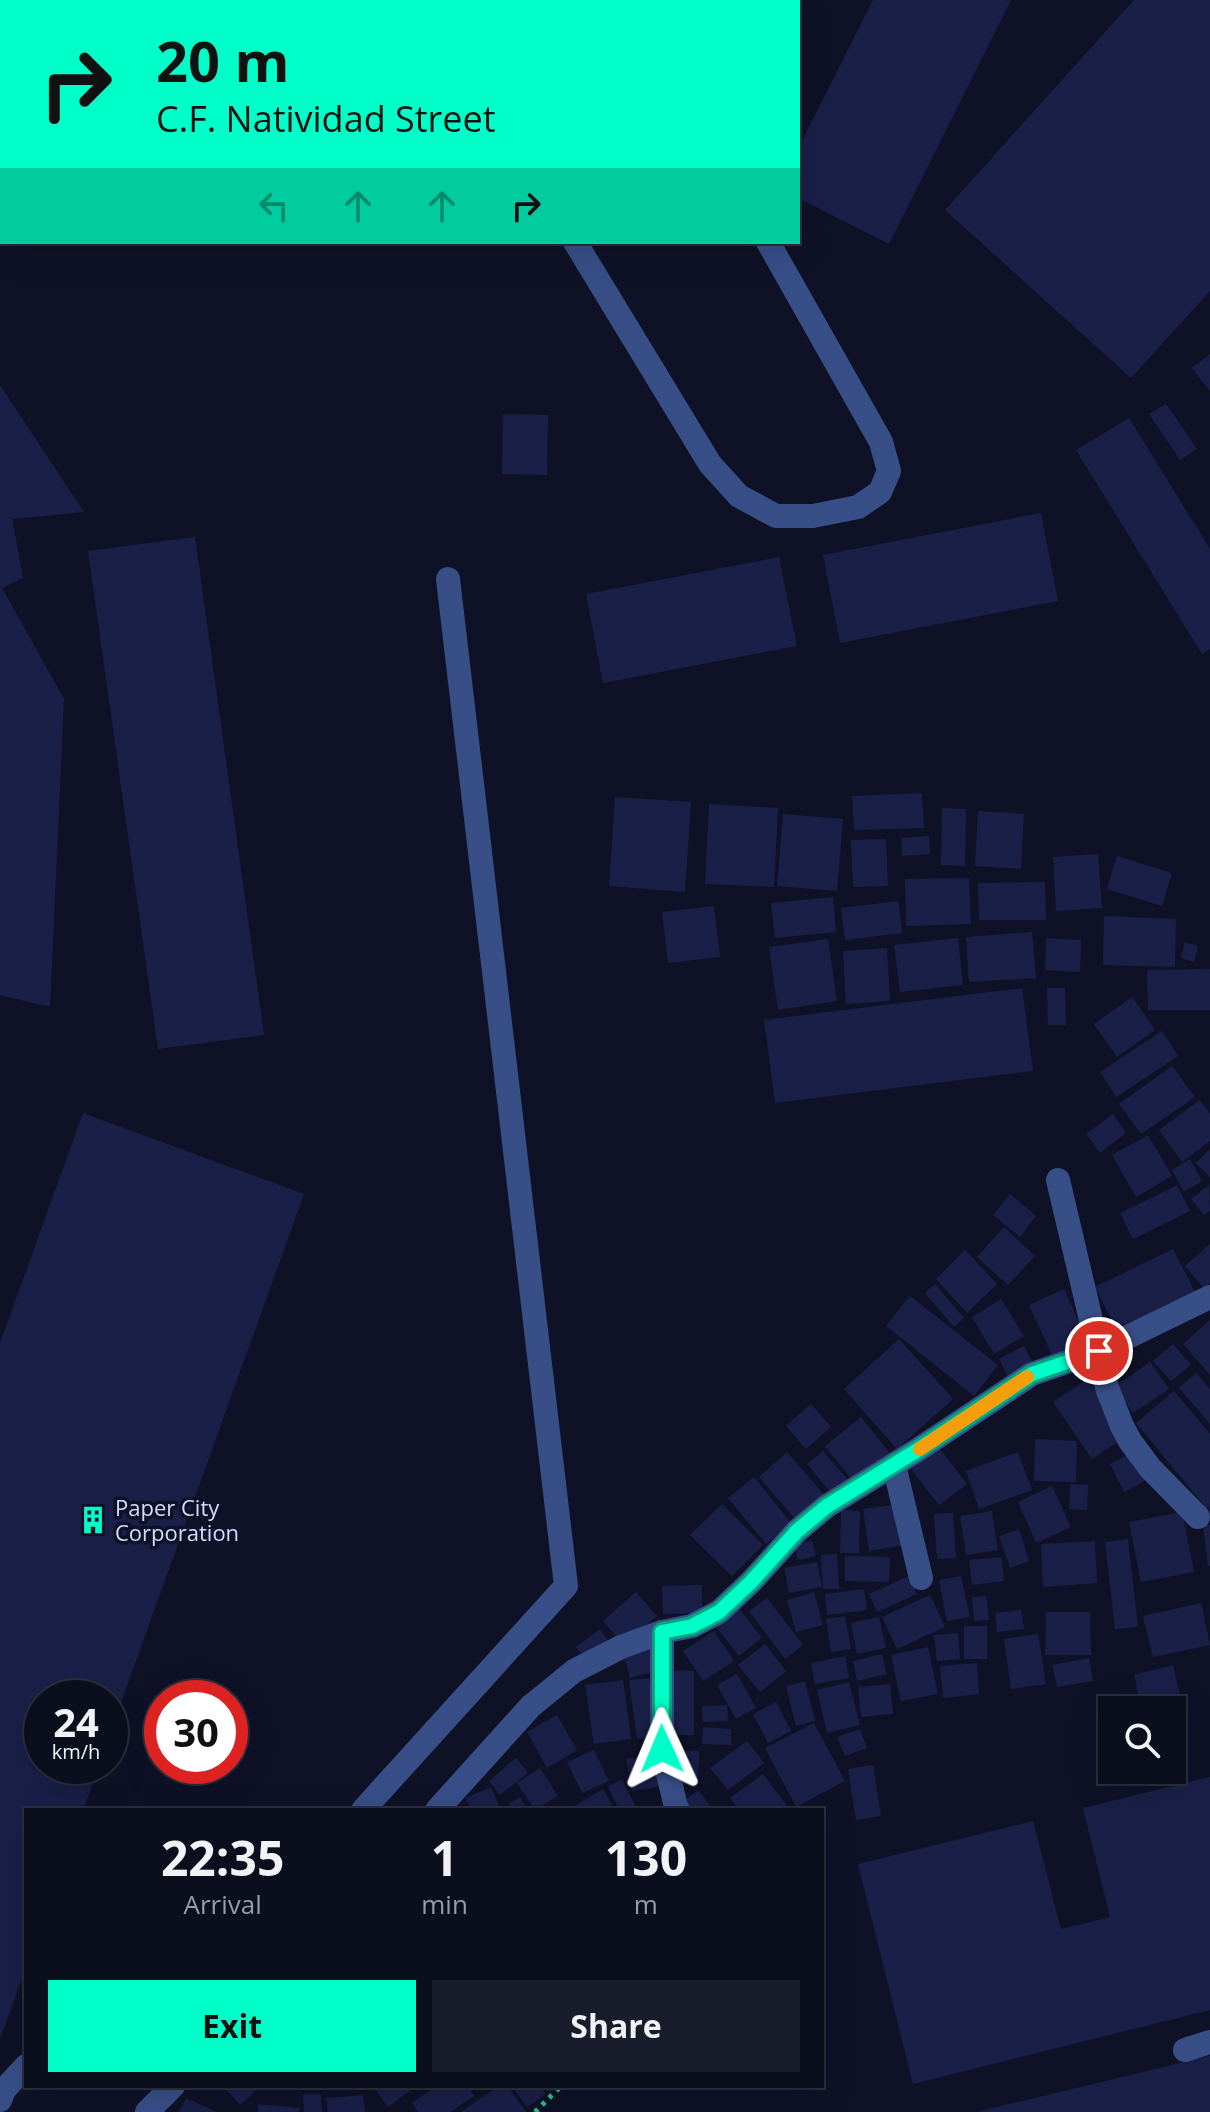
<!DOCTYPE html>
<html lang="en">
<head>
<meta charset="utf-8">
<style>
	:root { --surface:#0b0e1d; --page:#191c2a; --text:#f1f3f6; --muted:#9a9ca4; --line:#2b2e3b; --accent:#00ffc8 }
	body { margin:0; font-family:"Open Sans",sans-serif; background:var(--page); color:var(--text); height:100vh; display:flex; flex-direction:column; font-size:30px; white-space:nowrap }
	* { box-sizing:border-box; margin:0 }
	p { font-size:26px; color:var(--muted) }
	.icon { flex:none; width:44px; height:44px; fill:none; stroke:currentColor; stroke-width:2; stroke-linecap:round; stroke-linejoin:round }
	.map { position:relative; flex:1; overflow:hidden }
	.drawer { position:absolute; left:24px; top:1808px; width:800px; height:280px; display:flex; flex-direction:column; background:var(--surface); border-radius:0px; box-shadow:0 8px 32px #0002,0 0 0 2px var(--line) }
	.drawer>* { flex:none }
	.hud { position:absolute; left:0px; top:0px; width:800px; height:244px; box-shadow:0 8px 32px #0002,0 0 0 2px var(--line); background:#00ffc8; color:#111; overflow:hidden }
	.tools { position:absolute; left:1098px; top:1696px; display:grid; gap:16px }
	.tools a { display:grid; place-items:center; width:88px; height:88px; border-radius:0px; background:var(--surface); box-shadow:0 8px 32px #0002,0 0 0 2px var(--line); font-size:40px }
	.speed { position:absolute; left:24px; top:1680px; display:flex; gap:16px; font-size:40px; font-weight:700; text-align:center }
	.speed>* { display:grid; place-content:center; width:104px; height:104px; border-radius:50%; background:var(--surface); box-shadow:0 8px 32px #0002,0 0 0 2px var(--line); line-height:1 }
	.speed small { font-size:20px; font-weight:400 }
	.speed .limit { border:12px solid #d22; background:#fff; color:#111 }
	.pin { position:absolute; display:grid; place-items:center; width:68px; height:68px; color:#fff; margin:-34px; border:4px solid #fff; border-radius:50%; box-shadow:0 2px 8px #0007 }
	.me { position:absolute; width:88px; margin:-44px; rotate:359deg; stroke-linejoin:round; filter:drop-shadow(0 0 6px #0008) }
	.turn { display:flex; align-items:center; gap:28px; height:168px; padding:0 24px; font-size:36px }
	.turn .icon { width:104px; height:104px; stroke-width:2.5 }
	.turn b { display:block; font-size:56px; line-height:68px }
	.lanes { display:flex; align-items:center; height:76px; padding:0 24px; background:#0003; justify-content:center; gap:40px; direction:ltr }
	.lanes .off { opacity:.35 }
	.eta { display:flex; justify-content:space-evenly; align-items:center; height:136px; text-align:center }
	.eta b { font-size:48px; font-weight:700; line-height:56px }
	.cta { display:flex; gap:16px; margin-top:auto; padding:16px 24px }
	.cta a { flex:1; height:92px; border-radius:0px; background:var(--accent); color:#111; font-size:32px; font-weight:700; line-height:92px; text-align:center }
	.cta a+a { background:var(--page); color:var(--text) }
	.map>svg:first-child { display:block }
</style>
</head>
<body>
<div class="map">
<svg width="1210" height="2112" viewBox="0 0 1210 2112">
	<rect width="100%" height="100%" fill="#0f1227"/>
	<g fill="#1a1f48">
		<polygon points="873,0 1011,0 889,244 798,198 798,149"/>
		<polygon points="1134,0 1210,0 1210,291 1131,378 945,210"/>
		<polygon points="1210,354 1210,391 1192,368"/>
		<polygon points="0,385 84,512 12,519 23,578 2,588 64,699 50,1007 0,995"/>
		<polygon points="1166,404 1197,449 1180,460 1149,414"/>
		<polygon points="503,414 548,415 547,475 502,474"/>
		<polygon points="1129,418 1210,549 1210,649 1202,654 1076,450"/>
		<polygon points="1041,513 1058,601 840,643 823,555"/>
		<polygon points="195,537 264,1035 158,1049 88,551"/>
		<polygon points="779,557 797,646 603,683 586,594"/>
		<polygon points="922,793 924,828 854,830 852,796"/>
		<polygon points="615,797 691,802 685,892 609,886"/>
		<polygon points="709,804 778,808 774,887 705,884"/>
		<polygon points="942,808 966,809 965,866 941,865"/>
		<polygon points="978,811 1024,814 1021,869 975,866"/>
		<polygon points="783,814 843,819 837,891 777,886"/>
		<polygon points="929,836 930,854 902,856 901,838"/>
		<polygon points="886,839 888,886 853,887 851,840"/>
		<polygon points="1098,854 1102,908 1056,911 1053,857"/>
		<polygon points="1117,856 1172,873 1162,906 1107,889"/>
		<polygon points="969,878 971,924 906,926 905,879"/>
		<polygon points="1045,882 1046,920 979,920 978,883"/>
		<polygon points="833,897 836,932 775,938 771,903"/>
		<polygon points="898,901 902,933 845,940 841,908"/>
		<polygon points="714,906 720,957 668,963 662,912"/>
		<polygon points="1104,916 1176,919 1175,967 1103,965"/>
		<polygon points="1032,932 1036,978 969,982 966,937"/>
		<polygon points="958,938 963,985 900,992 894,945"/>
		<polygon points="1046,938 1081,940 1080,972 1045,970"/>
		<polygon points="828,939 837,1001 778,1010 769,947"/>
		<polygon points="1185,942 1198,946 1194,962 1181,958"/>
		<polygon points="887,948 890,1001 846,1004 843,951"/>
		<polygon points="1210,969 1210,1010 1148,1010 1147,970"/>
		<polygon points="1022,988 1033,1071 775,1103 764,1020"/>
		<polygon points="1047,988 1065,988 1066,1025 1048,1025"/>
		<polygon points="1132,997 1155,1030 1117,1057 1094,1024"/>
		<polygon points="1162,1031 1178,1056 1116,1097 1100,1072"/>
		<polygon points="1172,1066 1195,1097 1141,1134 1119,1104"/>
		<polygon points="1200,1100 1210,1114 1210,1141 1182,1162 1159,1130"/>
		<polygon points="83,1113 304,1194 110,1733 110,1698 42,1698 42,1766 99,1766 83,1810 26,1810 26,1968 0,2039 0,1343"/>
		<polygon points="1113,1114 1126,1133 1100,1153 1086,1134"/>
		<polygon points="1148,1135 1172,1176 1136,1197 1112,1155"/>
		<polygon points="1210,1149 1210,1177 1196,1163"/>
		<polygon points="1190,1159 1202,1181 1184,1192 1172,1170"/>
		<polygon points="1177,1185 1190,1211 1133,1239 1120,1213"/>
		<polygon points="1209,1185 1210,1211 1204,1215 1191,1199"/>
		<polygon points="1010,1194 1036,1216 1020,1237 993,1215"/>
		<polygon points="1004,1227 1035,1256 1008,1285 977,1257"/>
		<polygon points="1210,1244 1210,1283 1204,1288 1185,1266"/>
		<polygon points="1173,1249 1195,1292 1117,1330 1095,1287"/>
		<polygon points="965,1250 997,1284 967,1313 936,1279"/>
		<polygon points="935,1284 964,1318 954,1327 925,1293"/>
		<polygon points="1064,1289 1087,1341 1053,1357 1029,1305"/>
		<polygon points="910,1296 998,1365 974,1396 886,1326"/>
		<polygon points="1001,1299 1024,1336 994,1354 972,1317"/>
		<polygon points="1210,1320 1210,1375 1183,1344"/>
		<polygon points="899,1339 953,1399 897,1449 844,1389"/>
		<polygon points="1173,1344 1191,1365 1171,1381 1153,1361"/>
		<polygon points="1024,1346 1035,1367 1009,1379 999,1359"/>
		<polygon points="1150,1362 1169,1389 1133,1413 1115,1386"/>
		<polygon points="1196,1373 1210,1389 1210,1424 1179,1388"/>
		<polygon points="1087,1379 1125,1437 1092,1459 1053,1402"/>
		<polygon points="1174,1391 1210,1434 1210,1506 1207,1509 1136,1423"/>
		<polygon points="811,1404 831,1427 806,1449 786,1426"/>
		<polygon points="861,1417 892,1456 856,1485 825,1446"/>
		<polygon points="1035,1439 1077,1441 1076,1482 1034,1481"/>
		<polygon points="939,1448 967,1484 939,1505 911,1469"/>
		<polygon points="823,1451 848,1480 832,1494 807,1464"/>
		<polygon points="787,1452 825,1496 797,1521 759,1477"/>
		<polygon points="1018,1452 1032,1490 979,1509 966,1471"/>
		<polygon points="1132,1453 1146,1480 1124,1492 1110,1464"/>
		<polygon points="754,1477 791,1523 766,1544 728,1498"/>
		<polygon points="1070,1484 1088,1485 1087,1510 1069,1509"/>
		<polygon points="1052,1486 1071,1527 1036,1543 1018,1502"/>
		<polygon points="722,1504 763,1545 732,1576 690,1535"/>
		<polygon points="898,1504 904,1545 869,1551 863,1509"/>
		<polygon points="841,1510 860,1511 859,1553 840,1553"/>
		<polygon points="992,1511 998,1550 966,1555 960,1516"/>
		<polygon points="1182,1512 1194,1572 1141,1582 1129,1522"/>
		<polygon points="953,1513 956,1558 937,1559 934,1514"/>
		<polygon points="1203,1525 1210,1525 1210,1566 1208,1566"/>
		<polygon points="1019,1529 1029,1561 1010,1568 999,1536"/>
		<polygon points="1128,1539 1138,1627 1115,1629 1105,1542"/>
		<polygon points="812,1541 816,1556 798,1560 794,1545"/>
		<polygon points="1095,1541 1097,1583 1043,1587 1041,1544"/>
		<polygon points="837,1554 839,1589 823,1589 821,1555"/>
		<polygon points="845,1556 890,1557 889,1582 845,1581"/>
		<polygon points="1001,1557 1004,1581 972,1585 969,1560"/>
		<polygon points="817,1562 822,1587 789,1593 784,1568"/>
		<polygon points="909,1576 917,1594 877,1612 869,1594"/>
		<polygon points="961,1576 970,1617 947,1621 939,1580"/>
		<polygon points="702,1585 702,1613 663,1614 662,1586"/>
		<polygon points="864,1589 867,1610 827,1615 825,1594"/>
		<polygon points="636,1592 657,1616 623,1644 603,1621"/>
		<polygon points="814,1592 823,1625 796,1632 787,1600"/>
		<polygon points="930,1595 945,1627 897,1649 882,1617"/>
		<polygon points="986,1596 989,1620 974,1621 972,1597"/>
		<polygon points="767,1598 803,1645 785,1659 749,1611"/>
		<polygon points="1201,1603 1210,1645 1153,1657 1143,1616"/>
		<polygon points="737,1606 762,1638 739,1656 714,1624"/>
		<polygon points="1021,1610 1024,1629 997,1632 995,1613"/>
		<polygon points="1046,1612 1090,1612 1091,1655 1045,1655"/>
		<polygon points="845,1616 851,1649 831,1652 826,1619"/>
		<polygon points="879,1617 886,1648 857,1654 851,1623"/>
		<rect x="964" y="1626" width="23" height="33"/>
		<polygon points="600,1629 609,1642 585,1660 576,1647"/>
		<polygon points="714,1631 734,1661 703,1681 683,1651"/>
		<polygon points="958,1633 960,1659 937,1661 934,1635"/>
		<polygon points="1038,1634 1046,1684 1011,1689 1004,1639"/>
		<polygon points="765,1644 786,1671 760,1692 738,1665"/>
		<polygon points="653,1647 660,1670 630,1678 624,1656"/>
		<polygon points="928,1647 938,1694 901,1701 891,1655"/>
		<polygon points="882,1654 887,1674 857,1681 853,1661"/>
		<polygon points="845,1656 849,1678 815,1684 811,1663"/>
		<polygon points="1089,1658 1093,1681 1057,1687 1052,1665"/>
		<polygon points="977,1663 979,1694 943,1698 940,1666"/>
		<polygon points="1173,1665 1187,1725 1172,1729 1172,1710 1142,1710 1134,1675"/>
		<polygon points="666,1670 694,1671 694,1735 666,1735"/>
		<polygon points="737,1674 756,1708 736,1719 717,1685"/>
		<polygon points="649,1678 657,1736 637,1739 629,1680"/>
		<polygon points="623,1680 631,1739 594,1744 585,1685"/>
		<polygon points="805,1681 815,1721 796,1726 786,1686"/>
		<polygon points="849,1682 860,1725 827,1733 817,1690"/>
		<polygon points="890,1684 893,1714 861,1717 858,1687"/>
		<polygon points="776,1702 791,1731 768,1743 753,1714"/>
		<polygon points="727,1705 728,1721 703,1722 702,1706"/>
		<polygon points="1105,1705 1133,1706 1133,1710 1112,1710 1112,1737 1104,1737"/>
		<polygon points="557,1715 577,1750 547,1768 527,1732"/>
		<polygon points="814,1723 845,1781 796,1807 765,1748"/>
		<polygon points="703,1727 731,1729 731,1745 702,1744"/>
		<polygon points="860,1729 867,1748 845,1756 837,1737"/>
		<polygon points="747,1741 764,1763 728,1790 710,1768"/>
		<polygon points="594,1750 609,1781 582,1793 567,1762"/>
		<polygon points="673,1750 699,1751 698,1785 672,1784"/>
		<polygon points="661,1753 667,1785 632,1791 626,1759"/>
		<polygon points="516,1758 528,1773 500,1795 489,1781"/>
		<polygon points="873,1765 881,1816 856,1820 848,1769"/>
		<polygon points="540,1768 558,1796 535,1810 517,1783"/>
		<polygon points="763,1774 790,1810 739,1810 730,1798"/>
		<polygon points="1210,1777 1210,2010 913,2084 858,1864 1033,1821 1061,1929 1110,1917 1083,1808"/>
		<polygon points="622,1780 636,1807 629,1810 619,1810 608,1786"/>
		<polygon points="491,1787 501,1810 471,1810 465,1798"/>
		<polygon points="603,1789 615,1810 567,1810"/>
		<polygon points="698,1790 713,1810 681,1810 678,1806"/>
		<polygon points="520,1797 528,1810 511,1810 508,1804"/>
		<polygon points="1210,2056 1210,2112 980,2112 980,2111"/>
		<polygon points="223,2086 261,2086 240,2105"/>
		<polygon points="373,2086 416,2086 388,2107"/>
		<polygon points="437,2086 468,2086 474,2096 450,2112 418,2112 412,2103"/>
		<polygon points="498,2086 508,2086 526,2112 461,2112"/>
		<polygon points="512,2086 540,2086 546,2094 527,2107"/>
		<polygon points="303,2094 321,2094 322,2112 304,2112"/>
		<polygon points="363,2095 365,2112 328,2112 326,2098"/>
		<polygon points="186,2098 217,2112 179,2112"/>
		<polygon points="258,2104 300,2108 299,2112 258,2112"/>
	</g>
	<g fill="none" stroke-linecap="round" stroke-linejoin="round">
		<polyline stroke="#2cbc86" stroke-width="5" stroke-dasharray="4 6" stroke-linecap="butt" points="535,2112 561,2086"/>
		<g stroke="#384e87" stroke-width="24">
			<polyline points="460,0 460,2"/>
			<polyline points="575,242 710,464 739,496 776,516 813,516 858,507 880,492 889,471 881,442 768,242"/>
			<polyline points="1058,1180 1107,1388 1122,1426 1130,1441 1150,1468 1198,1517"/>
			<polyline points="894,1465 921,1578"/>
			<polyline points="662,1632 662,1749 676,1807 678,1810"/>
			<polyline points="363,1810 566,1586 448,579"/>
			<polyline points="437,1810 531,1706 574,1671 621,1647 662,1632 692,1626 719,1612 751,1582 797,1531 827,1506 916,1451 1032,1374 1099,1351 1210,1297"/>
			<polyline points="1185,2050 1210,2042"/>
			<polyline points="0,2100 4,2090 26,2066"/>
			<polyline points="147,2112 173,2086"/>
		</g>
		<g stroke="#8e5bff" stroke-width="24">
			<polyline points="85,2 87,0"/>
			<polyline points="0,79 2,77"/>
		</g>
	</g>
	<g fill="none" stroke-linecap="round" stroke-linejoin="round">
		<defs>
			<polyline id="route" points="662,1749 662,1632 692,1626 719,1612 751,1582 797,1531 827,1506 916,1451 1032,1374 1099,1351"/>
		</defs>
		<use href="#route" stroke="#00a682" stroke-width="20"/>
		<use href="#route" stroke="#00ffc8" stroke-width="14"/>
		<polyline stroke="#f59e0b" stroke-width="14" points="920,1449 1027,1377"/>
	</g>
	<defs>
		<symbol id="building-bare" viewBox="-9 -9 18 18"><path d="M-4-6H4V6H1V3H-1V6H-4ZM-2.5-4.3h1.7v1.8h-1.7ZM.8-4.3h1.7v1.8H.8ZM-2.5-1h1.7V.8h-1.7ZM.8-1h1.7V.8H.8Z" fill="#00ffc8" stroke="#0f1227" stroke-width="2.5" paint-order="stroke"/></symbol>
	</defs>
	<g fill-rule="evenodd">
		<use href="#building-bare" x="73" y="1500" width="40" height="40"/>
	</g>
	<g text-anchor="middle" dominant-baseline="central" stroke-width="7" stroke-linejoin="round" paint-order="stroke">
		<g font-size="22" fill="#d4ddff" stroke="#0f1227" text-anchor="start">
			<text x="115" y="1507">Paper City<tspan x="115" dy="25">Corporation</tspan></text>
		</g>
	</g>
</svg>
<div class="tools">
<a><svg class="icon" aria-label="search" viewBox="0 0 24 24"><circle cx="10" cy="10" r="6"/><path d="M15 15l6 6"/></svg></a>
</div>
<div class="speed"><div>24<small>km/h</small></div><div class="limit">30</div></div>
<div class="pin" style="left:1099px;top:1351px;background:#d93025"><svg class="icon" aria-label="arrive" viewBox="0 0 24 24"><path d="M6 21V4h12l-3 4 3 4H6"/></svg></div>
<svg class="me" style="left:662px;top:1749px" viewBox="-20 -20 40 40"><path d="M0-17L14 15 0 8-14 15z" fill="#00ffc8" stroke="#fff" stroke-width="4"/></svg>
<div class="hud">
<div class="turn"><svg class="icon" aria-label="right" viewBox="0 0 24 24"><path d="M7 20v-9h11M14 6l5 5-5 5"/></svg><div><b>20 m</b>C.F. Natividad Street</div></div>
<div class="lanes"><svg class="icon off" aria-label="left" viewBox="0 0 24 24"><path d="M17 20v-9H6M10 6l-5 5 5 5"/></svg><svg class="icon off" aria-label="ahead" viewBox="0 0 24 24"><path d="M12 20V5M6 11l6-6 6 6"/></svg><svg class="icon off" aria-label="ahead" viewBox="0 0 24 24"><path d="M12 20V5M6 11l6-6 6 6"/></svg><svg class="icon" aria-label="right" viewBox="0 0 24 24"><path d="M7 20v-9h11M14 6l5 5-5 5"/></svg></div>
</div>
<section class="drawer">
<div class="eta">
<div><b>22:35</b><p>Arrival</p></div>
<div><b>1</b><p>min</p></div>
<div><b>130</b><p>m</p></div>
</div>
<div class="cta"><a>Exit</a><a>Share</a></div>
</section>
</div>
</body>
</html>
